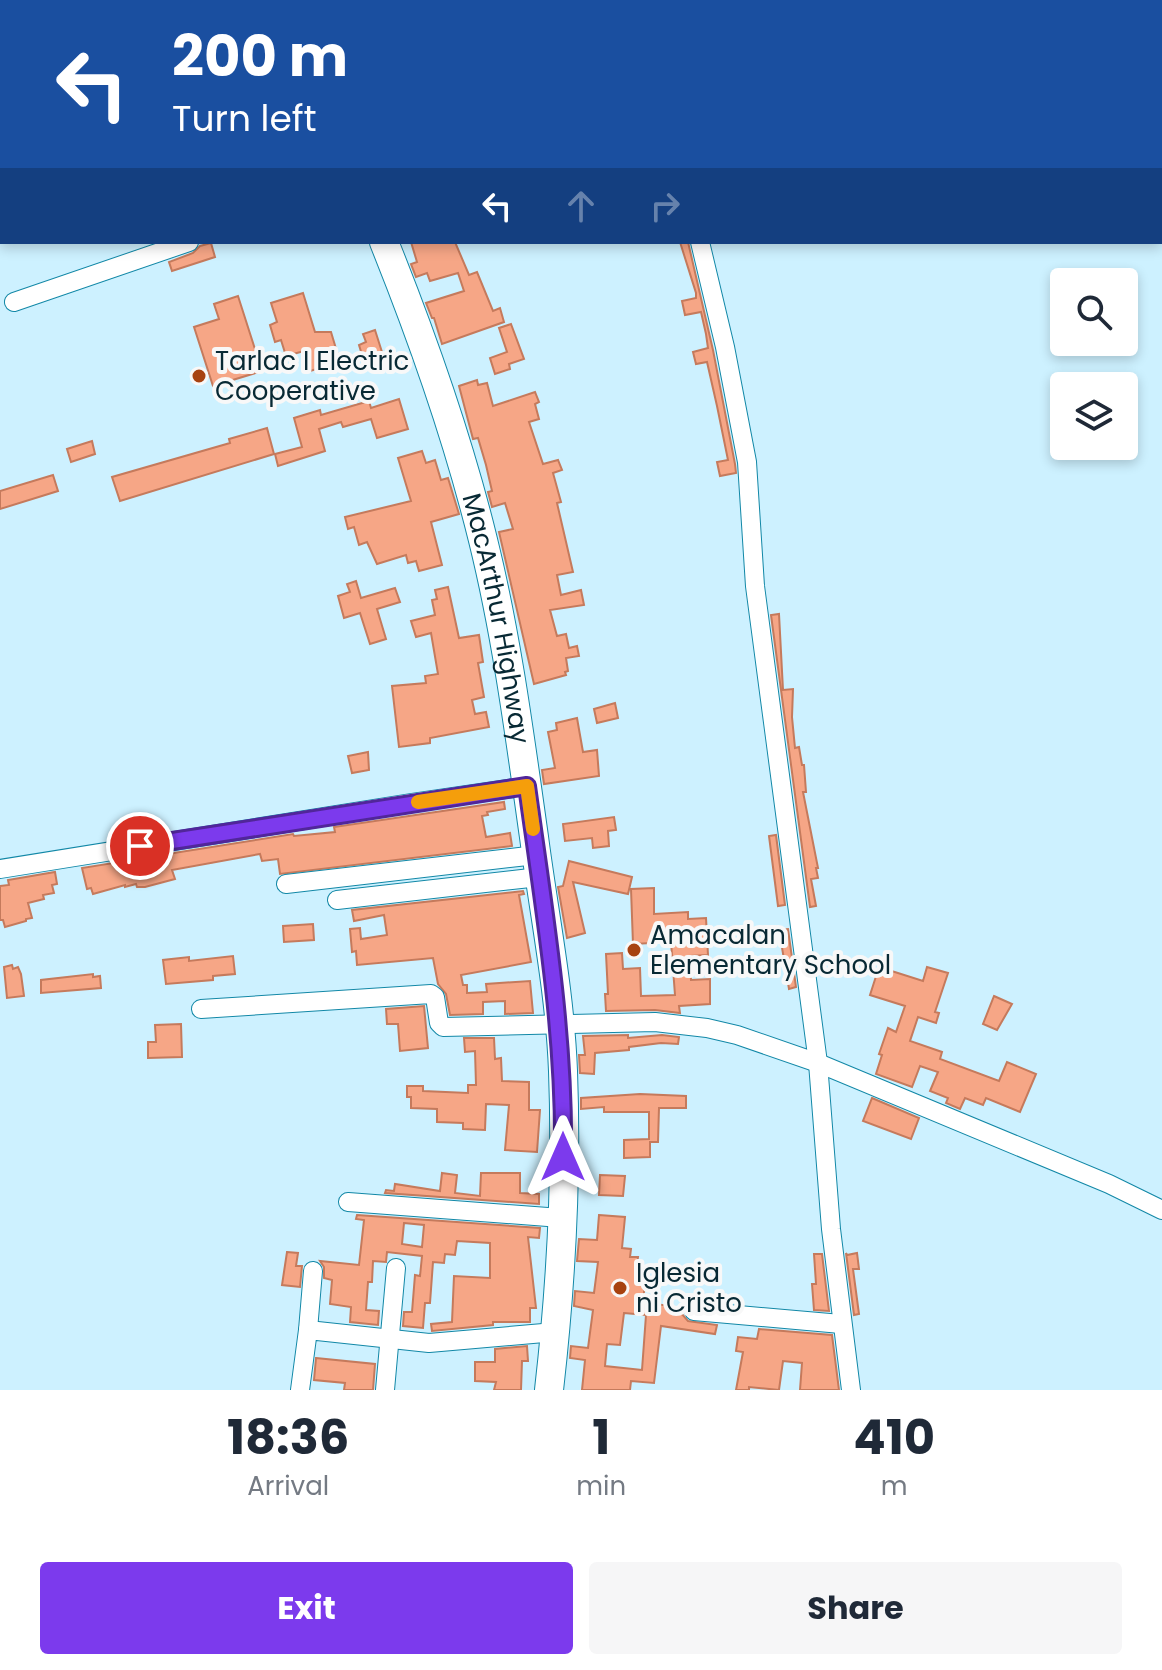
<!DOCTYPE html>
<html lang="en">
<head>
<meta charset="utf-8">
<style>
	:root { --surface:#fff; --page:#f6f6f7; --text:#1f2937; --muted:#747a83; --accent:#7c3aed }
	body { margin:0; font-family:Poppins,sans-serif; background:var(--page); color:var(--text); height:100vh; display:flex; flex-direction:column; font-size:30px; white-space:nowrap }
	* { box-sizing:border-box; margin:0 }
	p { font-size:26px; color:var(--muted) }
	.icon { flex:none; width:44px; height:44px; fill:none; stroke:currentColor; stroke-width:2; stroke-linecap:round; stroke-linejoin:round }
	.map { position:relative; height:1390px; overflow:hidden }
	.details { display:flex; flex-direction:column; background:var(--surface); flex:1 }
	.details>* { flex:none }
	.top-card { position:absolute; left:0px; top:0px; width:1162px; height:244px; box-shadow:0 4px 12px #0003; background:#1a4fa0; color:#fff; overflow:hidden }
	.controls { position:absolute; left:1050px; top:268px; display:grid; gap:16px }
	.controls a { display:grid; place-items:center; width:88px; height:88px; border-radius:8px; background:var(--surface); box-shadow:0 4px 12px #0003; font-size:40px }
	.pin { position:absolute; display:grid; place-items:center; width:68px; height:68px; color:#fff; margin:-34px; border:4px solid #fff; border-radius:50%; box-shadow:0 2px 8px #0007 }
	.me { position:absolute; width:88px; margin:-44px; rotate:0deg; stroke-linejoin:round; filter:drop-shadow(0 0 6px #0008) }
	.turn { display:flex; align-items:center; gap:28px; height:168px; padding:0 40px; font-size:36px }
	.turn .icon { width:104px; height:104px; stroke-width:2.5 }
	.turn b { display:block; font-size:56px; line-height:68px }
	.lanes { display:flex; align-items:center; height:76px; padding:0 40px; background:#0003; justify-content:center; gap:40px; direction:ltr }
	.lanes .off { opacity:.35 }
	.eta { display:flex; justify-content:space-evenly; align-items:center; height:136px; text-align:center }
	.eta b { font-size:48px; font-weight:700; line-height:56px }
	.action { display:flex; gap:16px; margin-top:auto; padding:16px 40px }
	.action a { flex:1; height:92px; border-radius:8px; background:var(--accent); color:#fff; font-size:32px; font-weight:700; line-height:92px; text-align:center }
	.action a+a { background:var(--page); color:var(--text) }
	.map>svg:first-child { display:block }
</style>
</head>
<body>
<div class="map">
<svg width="1162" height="1390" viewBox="0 0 1162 1390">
	<rect width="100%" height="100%" fill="#cdf1ff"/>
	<g fill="#f6a686" stroke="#c57a5c" stroke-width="2" fill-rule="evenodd">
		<polygon points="411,242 455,242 469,275 477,272 493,311 500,308 504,322 442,344 434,318 432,318 426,303 464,291 458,273 430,281 427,273 416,277 411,264 417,262"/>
		<polygon points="680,242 688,242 713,350 735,464 736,473 720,476 717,462 728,460 717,406 707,362 696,364 693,352 708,348 706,334 701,312 685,315 682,301 696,298 696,293"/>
		<polygon points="211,243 215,257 172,271 169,262 193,253 200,246"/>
		<polygon points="303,293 315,332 331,332 340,362 310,371 304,351 286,356 281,340 275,342 270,325 277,322 271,303"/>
		<polygon points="238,296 262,371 213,386 194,327 219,319 214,304"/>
		<polygon points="511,324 524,359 509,364 510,369 495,374 490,358 507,352 499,328"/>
		<polygon points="375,330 382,352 363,358 359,345 366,342 363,334"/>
		<polygon points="477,380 478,385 487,383 493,406 535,392 539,402 535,404 539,419 529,422 543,464 558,460 562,470 553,473 561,502 557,503 573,572 557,575 561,595 581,590 584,605 550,610 557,636 566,634 569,648 577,646 579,656 566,658 568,671 565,672 566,675 534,684 499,532 513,529 505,503 492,507 488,492 492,491 486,465 478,438 473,439 459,386"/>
		<polygon points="399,399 408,429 377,438 371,419 343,427 341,422 319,429 325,451 278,466 275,454 302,447 294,418 320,410 321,415 369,401 371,408"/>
		<polygon points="267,428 274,454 120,501 112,477 230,443 229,439"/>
		<polygon points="92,441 95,454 71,462 67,449"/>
		<polygon points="422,451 426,463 435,460 441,480 448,478 459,514 431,522 442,565 419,571 416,561 408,563 406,555 377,564 367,542 359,545 354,527 348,529 345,517 411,501 398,458"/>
		<polygon points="53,475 58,491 0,509 0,491"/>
		<polygon points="356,581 361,598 395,588 400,602 377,609 386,639 370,644 360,613 344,618 338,596 350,592 347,584"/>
		<polygon points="448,587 459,638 479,635 483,662 478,663 484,697 472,700 475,714 486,712 489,727 430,738 430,743 399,747 392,686 426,683 425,676 438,674 431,633 416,637 411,621 435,615 432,600 437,599 435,590"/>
		<polygon points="779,614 783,690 793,689 792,717 795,748 799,747 802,765 804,765 806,792 803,792 818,868 816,868 818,878 811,879 816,906 810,907 771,615"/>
		<polygon points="615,703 618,718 597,723 594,709"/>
		<polygon points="577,718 583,752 597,750 599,776 544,784 542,770 555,768 548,732 557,730 556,723"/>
		<polygon points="368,752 369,770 352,773 348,756"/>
		<polygon points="504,802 505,809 487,812 488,815 482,816 486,837 510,833 512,846 280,874 278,859 262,861 260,854 172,870 175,879 145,887 137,887 136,884 125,887 125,885 93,894 91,888 87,889 82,868 113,863 114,865 136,859 293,834 294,836 335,832 334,827"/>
		<polygon points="614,817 616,830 608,831 609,846 593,848 592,838 565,841 563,824"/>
		<polygon points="776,835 785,905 778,906 769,836"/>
		<polygon points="569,861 632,877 628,894 573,882 585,933 567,938 558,887 563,886"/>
		<polygon points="55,872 57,884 52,885 54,893 43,895 44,899 28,903 32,918 26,919 26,921 5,927 3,920 0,920 0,886 9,885 8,880"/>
		<polygon points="654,888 654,914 688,912 688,919 706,918 708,955 690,956 691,980 710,979 710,1004 679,1006 680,1013 655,1010 606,1011 605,994 608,994 606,954 622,953 623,969 640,968 641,996 675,995 671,942 633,944 631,889"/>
		<polygon points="523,891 524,894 519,895 531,962 461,975 463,985 467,985 467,993 487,992 486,984 530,981 533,1013 505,1014 505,1001 483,1002 483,1014 450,1015 446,994 438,984 433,958 357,965 356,951 352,952 350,929 360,928 361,939 387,935 384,915 354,921 352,910"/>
		<polygon points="313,924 314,940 284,942 283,926"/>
		<polygon points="788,929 796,987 789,989 779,930"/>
		<polygon points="233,956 235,974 213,976 213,980 166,984 163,960 189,957 189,961"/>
		<polygon points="12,965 13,969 18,967 21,974 24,996 7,998 4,967"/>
		<polygon points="879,967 923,981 927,967 948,973 935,1012 939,1013 936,1023 918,1017 910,1041 942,1052 940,1059 999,1081 1007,1062 1036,1074 1020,1112 986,1098 983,1105 965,1098 960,1109 946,1103 948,1098 930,1091 938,1072 920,1066 912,1087 876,1074 882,1055 879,1054 888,1028 896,1032 905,1006 870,995"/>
		<polygon points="93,974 93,977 100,976 101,988 41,993 41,980"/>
		<polygon points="994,996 1012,1004 997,1030 983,1024"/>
		<polygon points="424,1006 428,1048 400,1051 398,1024 387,1024 386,1009"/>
		<polygon points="181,1024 182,1057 148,1058 148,1042 156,1042 155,1025"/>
		<polygon points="628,1035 628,1038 662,1035 679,1037 678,1044 661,1043 629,1047 629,1050 595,1053 594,1074 580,1073 579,1055 585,1055 583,1036"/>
		<polygon points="464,1038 494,1038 495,1059 501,1058 502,1081 529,1082 529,1110 540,1110 537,1152 505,1150 509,1105 486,1104 485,1130 463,1129 463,1123 437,1122 437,1109 411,1108 411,1097 407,1097 407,1086 423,1086 423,1091 468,1093 468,1085 476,1085 475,1051 465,1052"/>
		<polygon points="640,1094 686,1096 686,1108 659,1108 658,1142 650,1142 650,1157 624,1158 624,1140 649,1139 649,1112 604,1112 604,1107 581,1109 581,1098"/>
		<polygon points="872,1098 919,1118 911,1139 863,1121"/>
		<polygon points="442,1173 457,1175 455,1193 480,1196 481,1173 520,1173 520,1193 539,1194 539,1204 385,1193 386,1190 394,1191 395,1184 440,1191"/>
		<polygon points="600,1175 625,1176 623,1196 599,1195"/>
		<path d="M357,1215L540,1228L539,1238L528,1237L536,1308H530V1322H493V1325L432,1331L431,1324L452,1322L454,1276L490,1278V1243L457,1241L455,1255L445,1254L444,1263L433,1262L430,1303H425L423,1328L403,1326L404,1312H412L415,1275L420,1276L422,1256L387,1252L386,1262L373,1261L372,1282H368L366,1310L379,1311L378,1325L350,1322L351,1307L330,1304L332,1280L324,1278V1267L320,1261L359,1265L364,1220L356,1219ZM404,1223L424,1225L422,1247L402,1244Z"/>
		<path d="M599,1215L625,1217L622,1248L631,1249L630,1257H638L637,1264H641L642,1281L645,1282L643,1302L682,1308L681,1313L688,1321L717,1325L715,1334L661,1326L654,1383L631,1381L630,1390H582L585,1360L570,1358L571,1346L588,1348L593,1310L574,1306L575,1291L594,1293L598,1262L577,1261L579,1239L597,1240ZM624,1313L646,1315L642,1370L605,1366L607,1344L620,1345Z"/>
		<polygon points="287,1252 298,1253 296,1266 302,1266 300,1287 282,1285"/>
		<polygon points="846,1253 847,1255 857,1253 859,1269 853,1269 859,1314 854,1315"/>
		<polygon points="814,1254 822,1254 829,1311 814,1310 812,1284 816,1284"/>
		<polygon points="759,1329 832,1335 839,1390 800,1390 802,1363 783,1361 779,1390 749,1387 749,1390 736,1390 743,1352 736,1351 738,1337 757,1339"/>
		<polygon points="527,1346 528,1361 522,1361 521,1390 494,1390 496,1382 475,1381 475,1362 495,1362 495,1349"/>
		<polygon points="316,1358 375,1364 373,1390 344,1390 345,1383 314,1380"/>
	</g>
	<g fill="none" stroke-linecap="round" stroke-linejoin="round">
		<defs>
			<g id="minor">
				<polyline points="623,0 624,2"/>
				<polyline points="0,195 2,194"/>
				<polyline points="700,242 725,347 747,462 755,586 818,1063 831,1229 851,1390"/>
				<polyline points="14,302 189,242"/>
				<polyline points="0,869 411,803 527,786"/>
				<polyline points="286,884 536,855"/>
				<polyline points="337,900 539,877"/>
				<polyline points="201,1009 431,994 435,997 439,1023 443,1027 655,1022 707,1028 737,1035 818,1063 1109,1184 1162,1210"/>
				<polyline points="348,1202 561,1218"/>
				<polyline points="694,1311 841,1324"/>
				<polyline points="308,1330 313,1271"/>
				<polyline points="300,1390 308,1330 429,1343 555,1332"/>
				<polyline points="385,1390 396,1268"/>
			</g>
			<g id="highway">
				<polyline points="289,0 290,2"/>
				<path id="s1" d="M384,242C423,339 458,438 483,540C507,637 520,738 534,837C544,914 560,992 563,1071C567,1176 561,1285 549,1390"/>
			</g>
		</defs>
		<use href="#minor" stroke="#1288a7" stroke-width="20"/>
		<use href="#highway" stroke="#1288a7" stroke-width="30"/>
		<use href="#minor" stroke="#fff" stroke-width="18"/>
		<use href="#highway" stroke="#fff" stroke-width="28"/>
	</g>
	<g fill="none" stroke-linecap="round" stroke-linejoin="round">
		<defs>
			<path id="route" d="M140,846L527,786C544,911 565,1031 563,1157"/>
		</defs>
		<use href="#route" stroke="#51269a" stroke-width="20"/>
		<use href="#route" stroke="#7c3aed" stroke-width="14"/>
		<polyline stroke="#f59e0b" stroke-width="14" points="418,802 527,786 533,829"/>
	</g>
	<g fill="#a74210" stroke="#f8f8f8" stroke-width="3">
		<circle cx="199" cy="376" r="8"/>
		<circle cx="634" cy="950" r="8"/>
		<circle cx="620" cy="1288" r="8"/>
	</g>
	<g text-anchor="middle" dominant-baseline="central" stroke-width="8" stroke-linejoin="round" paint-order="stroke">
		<g font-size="26" fill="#082934" stroke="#f8f8f8" text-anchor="start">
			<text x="215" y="361">Tarlac I Electric<tspan x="215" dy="30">Cooperative</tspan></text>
			<text x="650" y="935">Amacalan<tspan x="650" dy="30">Elementary School</tspan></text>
			<text x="636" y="1273">Iglesia<tspan x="636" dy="30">ni Cristo</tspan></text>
		</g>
		<g font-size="26" fill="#082934" stroke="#f8f8f8">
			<text stroke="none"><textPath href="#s1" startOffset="394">MacArthur Highway</textPath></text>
		</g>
	</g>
</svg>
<div class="controls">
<a><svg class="icon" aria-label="search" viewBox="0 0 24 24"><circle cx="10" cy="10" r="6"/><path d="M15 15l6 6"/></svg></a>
<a><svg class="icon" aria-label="layers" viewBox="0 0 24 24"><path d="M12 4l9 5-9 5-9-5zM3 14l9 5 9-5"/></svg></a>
</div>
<div class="pin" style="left:140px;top:846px;background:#d93025"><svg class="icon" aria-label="arrive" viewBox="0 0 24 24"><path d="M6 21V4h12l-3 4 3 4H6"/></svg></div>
<svg class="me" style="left:563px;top:1157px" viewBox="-20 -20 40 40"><path d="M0-17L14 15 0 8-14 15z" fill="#7c3aed" stroke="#fff" stroke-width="4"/></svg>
<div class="top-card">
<div class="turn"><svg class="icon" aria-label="left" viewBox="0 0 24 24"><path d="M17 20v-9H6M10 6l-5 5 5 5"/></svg><div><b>200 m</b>Turn left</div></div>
<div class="lanes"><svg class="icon" aria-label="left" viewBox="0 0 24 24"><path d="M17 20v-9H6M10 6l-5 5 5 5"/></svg><svg class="icon off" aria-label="ahead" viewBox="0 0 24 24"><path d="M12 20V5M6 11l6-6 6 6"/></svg><svg class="icon off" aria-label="right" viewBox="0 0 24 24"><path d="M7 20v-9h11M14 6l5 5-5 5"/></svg></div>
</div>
</div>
<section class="details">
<div class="eta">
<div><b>18:36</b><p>Arrival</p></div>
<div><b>1</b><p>min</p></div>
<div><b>410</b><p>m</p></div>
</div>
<div class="action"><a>Exit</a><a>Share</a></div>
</section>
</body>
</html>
